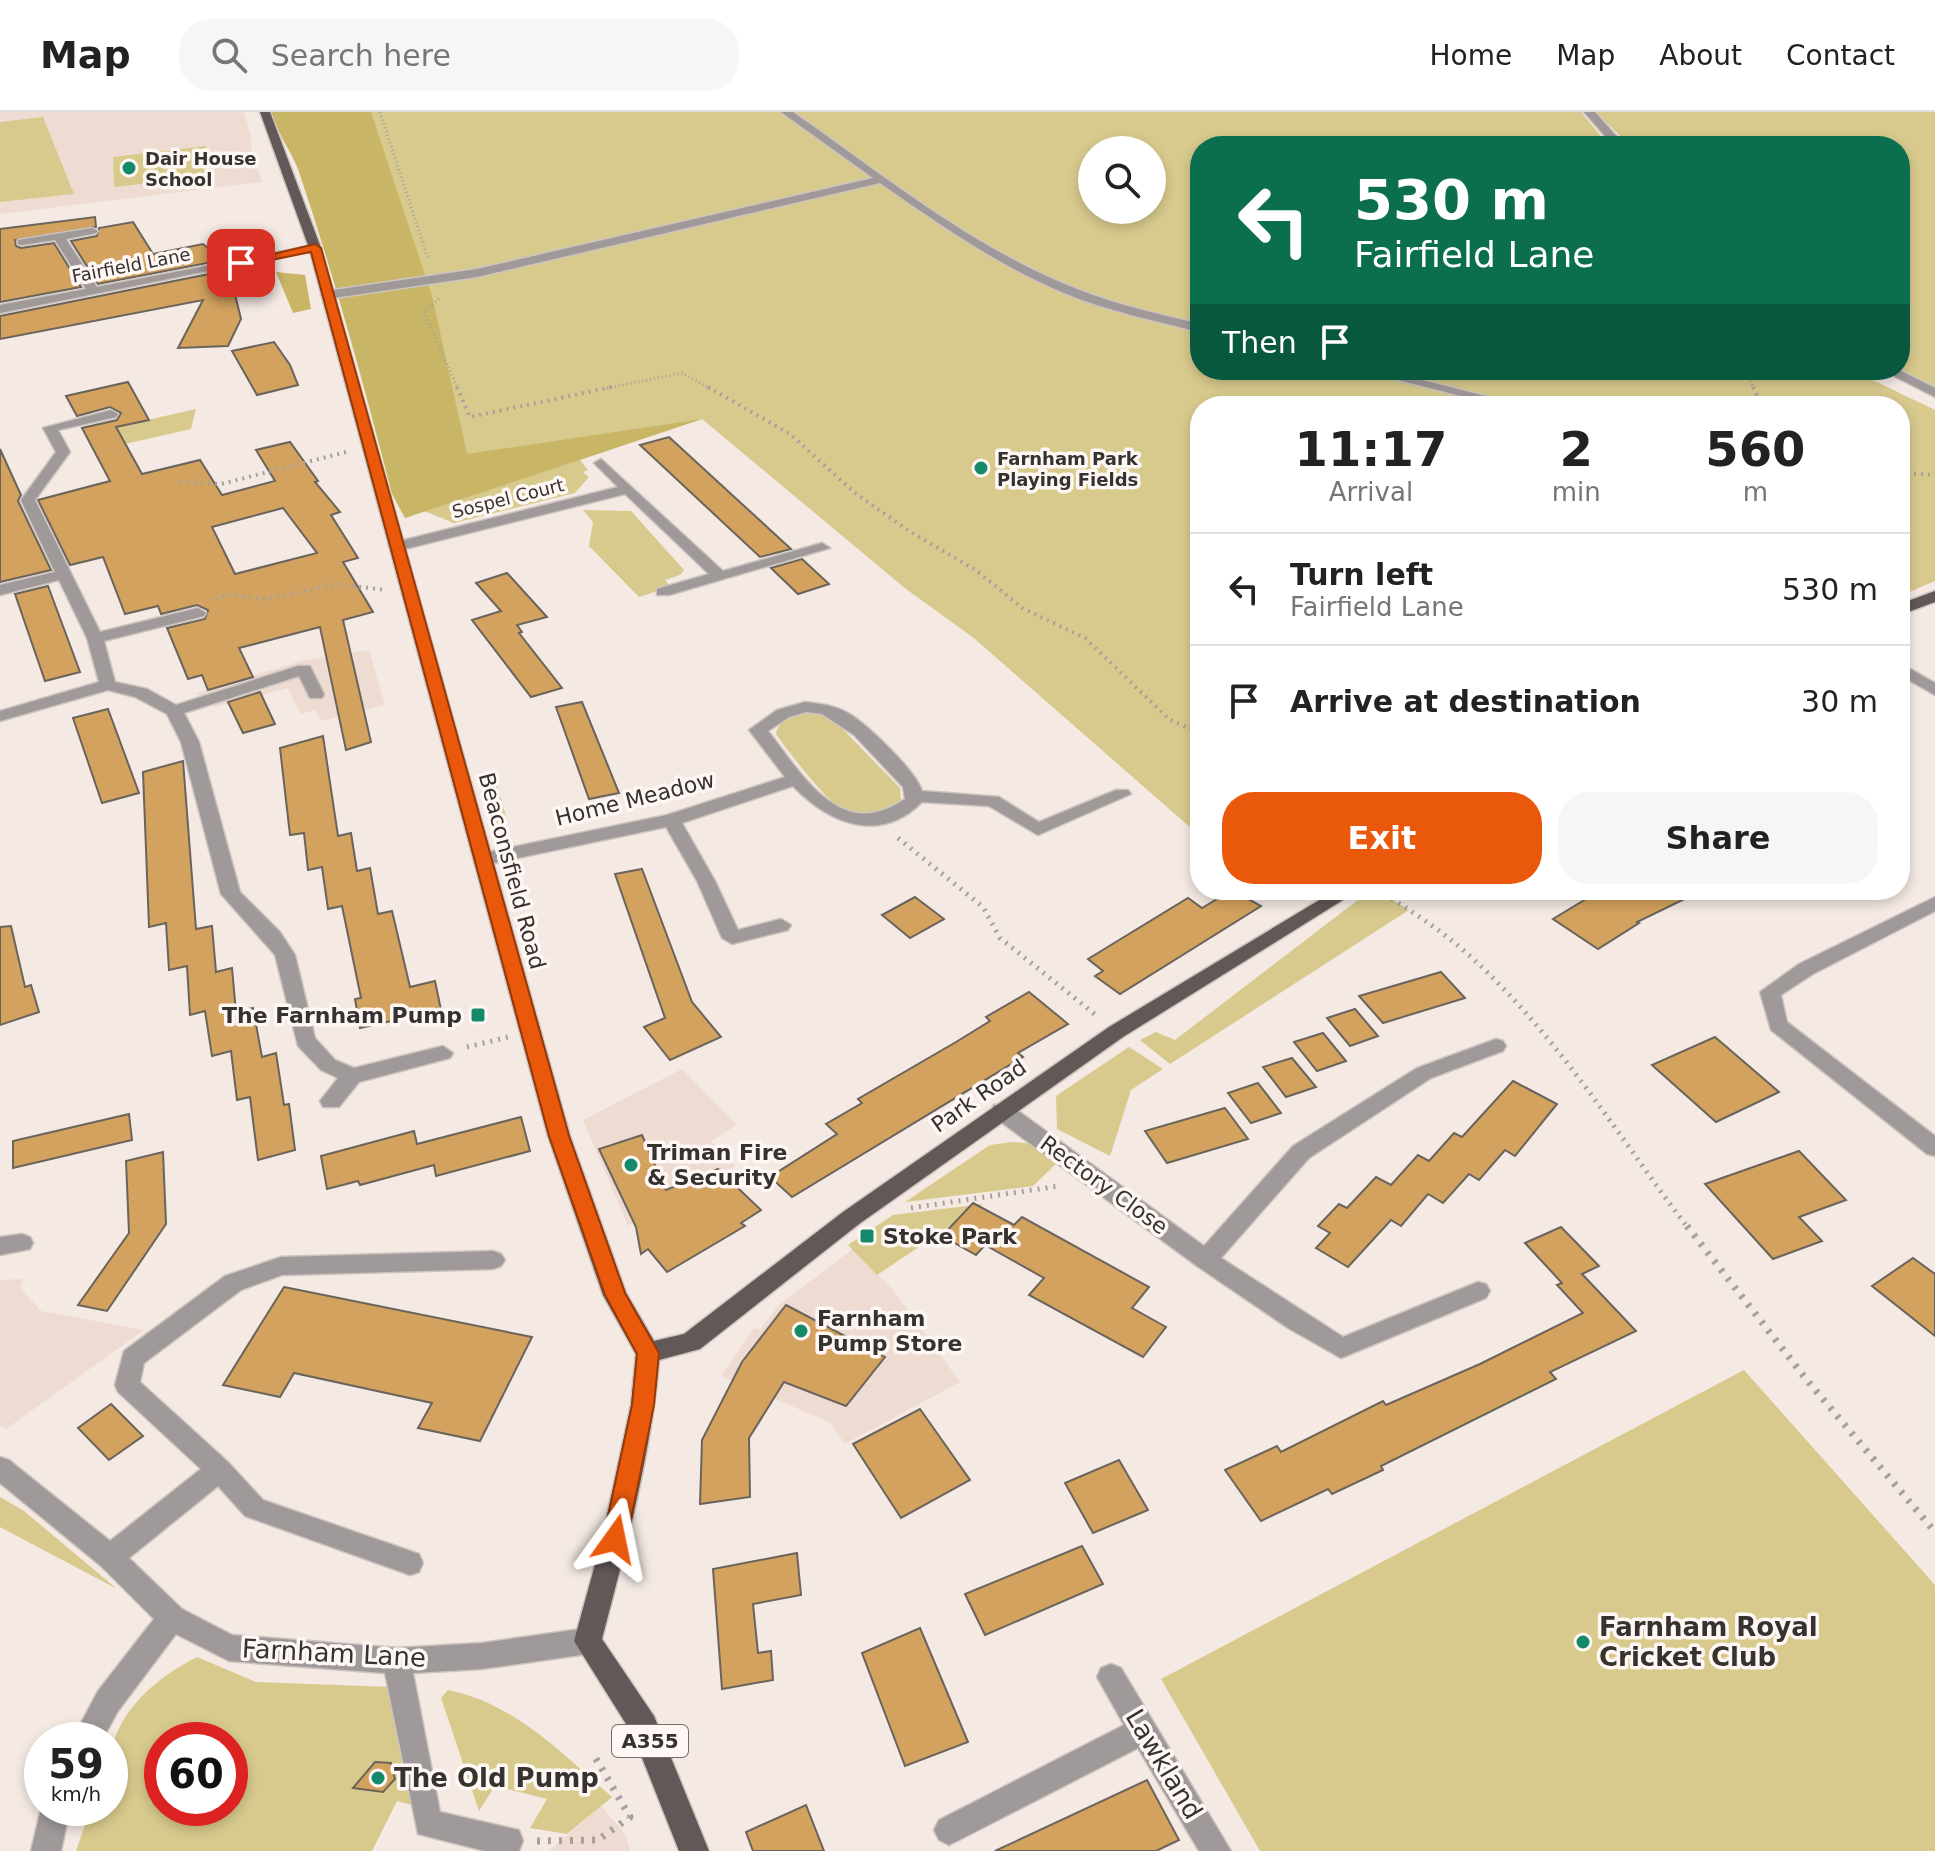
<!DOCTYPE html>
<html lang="en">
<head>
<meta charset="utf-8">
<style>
	:root { --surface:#fff; --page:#f6f6f6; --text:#222; --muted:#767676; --line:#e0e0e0; --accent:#ea580c }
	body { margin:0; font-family:"DejaVu Sans",sans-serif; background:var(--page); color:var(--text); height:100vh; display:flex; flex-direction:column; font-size:30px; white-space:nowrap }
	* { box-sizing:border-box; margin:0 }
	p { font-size:26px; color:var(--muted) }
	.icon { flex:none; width:44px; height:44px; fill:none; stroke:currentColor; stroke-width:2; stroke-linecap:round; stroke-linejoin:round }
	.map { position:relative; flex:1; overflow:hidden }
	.panel { position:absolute; left:1190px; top:284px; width:720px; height:504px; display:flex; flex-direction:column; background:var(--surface); border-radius:32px; box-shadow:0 4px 12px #0003 }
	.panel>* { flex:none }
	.top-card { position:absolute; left:1190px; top:24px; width:720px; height:244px; border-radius:32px; box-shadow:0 4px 12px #0003; background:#0b6e4f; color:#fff; overflow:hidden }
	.fabs { position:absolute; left:1078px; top:24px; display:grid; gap:16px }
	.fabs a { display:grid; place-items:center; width:88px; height:88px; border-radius:50%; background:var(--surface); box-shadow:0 4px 12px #0003; font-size:40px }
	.speed { position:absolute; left:24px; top:1610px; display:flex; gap:16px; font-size:40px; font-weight:700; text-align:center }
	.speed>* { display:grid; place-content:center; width:104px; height:104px; border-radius:50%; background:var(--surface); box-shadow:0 4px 12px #0003; line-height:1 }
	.speed small { font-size:20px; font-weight:400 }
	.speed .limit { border:12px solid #d22; background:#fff; color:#111 }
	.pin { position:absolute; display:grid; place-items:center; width:68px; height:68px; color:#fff; margin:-34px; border-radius:16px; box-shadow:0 4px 12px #0006 }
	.me { position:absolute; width:88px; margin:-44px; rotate:12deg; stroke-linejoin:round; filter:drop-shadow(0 0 6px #0008) }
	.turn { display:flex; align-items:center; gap:28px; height:168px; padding:0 32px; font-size:36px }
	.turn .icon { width:104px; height:104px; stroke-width:2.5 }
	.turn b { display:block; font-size:56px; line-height:68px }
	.then { display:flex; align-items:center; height:76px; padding:0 32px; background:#0003; gap:16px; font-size:30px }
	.eta { display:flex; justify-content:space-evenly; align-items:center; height:136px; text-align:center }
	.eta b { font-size:48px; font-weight:700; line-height:56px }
	.action { display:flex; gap:16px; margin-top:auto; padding:16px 32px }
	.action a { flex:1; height:92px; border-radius:32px; background:var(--accent); color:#fff; font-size:32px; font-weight:700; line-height:92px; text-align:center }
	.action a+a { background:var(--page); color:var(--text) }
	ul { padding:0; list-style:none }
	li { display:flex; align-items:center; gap:24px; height:112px; padding:0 32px; border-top:2px solid var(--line) }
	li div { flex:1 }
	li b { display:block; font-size:30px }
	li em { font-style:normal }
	header { display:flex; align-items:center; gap:48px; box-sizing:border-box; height:112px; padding:0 40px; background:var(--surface); border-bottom:2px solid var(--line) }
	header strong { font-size:38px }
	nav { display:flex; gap:44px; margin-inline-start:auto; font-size:28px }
	.search { width:560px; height:72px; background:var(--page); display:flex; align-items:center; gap:20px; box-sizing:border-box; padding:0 28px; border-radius:32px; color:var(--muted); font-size:30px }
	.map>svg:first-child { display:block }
</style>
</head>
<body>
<header>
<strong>Map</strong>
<div class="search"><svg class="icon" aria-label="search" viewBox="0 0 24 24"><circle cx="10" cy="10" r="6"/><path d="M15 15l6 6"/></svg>Search here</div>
<nav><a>Home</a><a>Map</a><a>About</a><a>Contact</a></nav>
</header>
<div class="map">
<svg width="1935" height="1739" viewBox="0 0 1935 1739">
	<rect width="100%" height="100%" fill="#f4e9e3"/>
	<g fill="#eedcd3">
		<polygon points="0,0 244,0 251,24 252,42 262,70 0,102"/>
		<polygon points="369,538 385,593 321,609 316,598 300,602 288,576 215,595 196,581 301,549"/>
		<polygon points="682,957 737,1013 711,1029 735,1054 628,1114 583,1008"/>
		<polygon points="853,1137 894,1179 960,1270 845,1332 829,1310 721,1264 754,1216 760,1218 779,1193"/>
		<polygon points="23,1167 20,1176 41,1199 144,1218 6,1317 0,1314 0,1168"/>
		<polygon points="601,1694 625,1722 630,1739 549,1739"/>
	</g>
	<g fill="#d8ca8d" fill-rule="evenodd">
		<path d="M287,0H1581L1609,34H1200V258H1852L1935,298V469L1900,484V294H1200V724L975,527L906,477L702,307L580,348L588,358L583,360L589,365L575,381L454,411L424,399L405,406L350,191ZM1092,38H1152V98H1092Z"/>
		<polygon points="1596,0 1935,0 1935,275 1900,258 1900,34 1630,34"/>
		<polygon points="43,5 74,82 0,90 0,10"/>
		<polygon points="206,34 211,64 114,75 113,45"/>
		<polygon points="196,297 191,317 94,339 85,322"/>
		<polygon points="583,398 631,399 684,458 680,463 665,468 671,475 639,485 589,434 593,410"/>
		<path d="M812,599L830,604L900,676L901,688C887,702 862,708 843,698C828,691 786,637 776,622C780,605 797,601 812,599Z"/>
		<polygon points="497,672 507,708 504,725 492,718 480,675"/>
		<polygon points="1371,778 1384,782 1409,798 1170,952 1140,928 1156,920 1175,928"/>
		<polygon points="1129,935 1163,957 1131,978 1110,1044 1057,1017 1056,984"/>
		<polygon points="1013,1030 1036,1032 1059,1049 1033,1074 905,1090 990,1033"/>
		<polygon points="983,1092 877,1163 848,1133 893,1103"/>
		<polygon points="1744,1258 1935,1473 1935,1739 1260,1739 1161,1567"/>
		<polygon points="0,1385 24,1399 117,1477 0,1415"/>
		<path d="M197,1545L256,1570L391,1575L423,1696L397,1689L372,1739H76L91,1696H110C110,1678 107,1657 111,1639C121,1595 158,1565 197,1545ZM162,1628H230V1696H162Z"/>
		<path d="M448,1578C516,1592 561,1641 612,1685L567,1722L530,1716L547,1687L495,1674L479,1699L441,1586Z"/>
	</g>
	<g fill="#c8b666">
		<path d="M271,0H371L432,184L467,342L702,307L405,406L392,382C364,273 335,167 299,60C292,40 278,23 271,0Z"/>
		<polygon points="276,160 305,163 311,197 293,201"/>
	</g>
	<g fill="#d3a25e" stroke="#6a645c" stroke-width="2" fill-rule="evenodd">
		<polygon points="95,105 96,115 15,128 16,134 21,136 54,131 81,175 0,190 0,117"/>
		<polygon points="133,110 153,142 203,132 223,148 98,172 71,129 97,124 99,116"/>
		<polygon points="229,158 241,207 228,234 178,236 203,188 0,227 0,204"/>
		<polygon points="274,230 290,253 298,273 257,283 232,239"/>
		<path d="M128,270L149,308L116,315L142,362L200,348L222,383L275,369L256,338L290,330L318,369L315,370L340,400L331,403L358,446L343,450L373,500L343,508L371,630L346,638L320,515L239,536L253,565L208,578L202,563L188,567L167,516L205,507L208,498L197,493L161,502L158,494L125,502L103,445L70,453L38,388L110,369L82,316L117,308L121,301L110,295L77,304L66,284ZM283,396L317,441L235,462L212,415Z"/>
		<polygon points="669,325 791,437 760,445 640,333"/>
		<polygon points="0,337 21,383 18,389 51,458 0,470"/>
		<polygon points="802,447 829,472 798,482 771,456"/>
		<polygon points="507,461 547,505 517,513 522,520 519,521 562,576 531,585 472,508 501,499 476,471"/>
		<polygon points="48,474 80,560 45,569 15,482"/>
		<polygon points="260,580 275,612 243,621 228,590"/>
		<polygon points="582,590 619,681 589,687 556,595"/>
		<polygon points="108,597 139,681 102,691 73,606"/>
		<polygon points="323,624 338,724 351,721 357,759 370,756 378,802 392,799 410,875 435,869 441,898 360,916 355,887 361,886 342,794 328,797 322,755 308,758 304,721 290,723 280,636"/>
		<polygon points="183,649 196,817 212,814 216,860 232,856 236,900 253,896 262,945 276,941 284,993 289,992 295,1038 258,1048 250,985 237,988 231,939 212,944 205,899 190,903 187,854 169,858 166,811 149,815 143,660"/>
		<polygon points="642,757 692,890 721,925 670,948 644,915 665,906 615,762"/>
		<polygon points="1232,778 1261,794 1120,882 1095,864 1103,859 1088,847 1188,786 1202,796"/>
		<polygon points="1601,778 1703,778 1637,810 1639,811 1598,837 1553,807"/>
		<polygon points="915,785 944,807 910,826 882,803"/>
		<polygon points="11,814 25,875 31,873 39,900 0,913 0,815"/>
		<polygon points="1441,860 1465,886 1383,911 1359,884"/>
		<polygon points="1029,880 1068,912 1018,941 1023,945 792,1085 770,1065 837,1022 826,1012 862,991 858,987 956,930 990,909 986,905"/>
		<polygon points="1355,897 1378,924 1350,934 1327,906"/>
		<polygon points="1323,921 1346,949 1317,959 1294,930"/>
		<polygon points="1715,925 1779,980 1716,1010 1652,953"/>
		<polygon points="1292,946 1316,975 1286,985 1263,955"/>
		<polygon points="1513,969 1557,992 1515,1044 1505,1038 1479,1068 1469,1062 1443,1091 1428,1082 1401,1114 1391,1108 1348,1155 1316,1136 1330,1121 1318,1114 1339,1092 1347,1096 1376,1065 1391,1073 1418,1043 1429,1049 1454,1021 1462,1025"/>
		<polygon points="1258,971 1281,1001 1251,1011 1228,981"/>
		<polygon points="1225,996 1248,1027 1167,1051 1145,1019"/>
		<polygon points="129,1002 132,1028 13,1056 13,1029"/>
		<polygon points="521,1005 530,1039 436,1064 434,1053 360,1073 358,1069 327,1077 321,1044 414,1019 417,1032"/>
		<polygon points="642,1023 666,1078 718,1057 761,1098 741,1111 745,1114 667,1160 648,1137 641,1142 636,1115 599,1037"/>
		<polygon points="1799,1039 1846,1088 1799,1105 1822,1129 1773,1147 1705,1072"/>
		<polygon points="163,1040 166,1112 107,1199 78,1193 129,1121 126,1049"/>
		<polygon points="973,1091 1014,1113 1022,1105 1149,1175 1132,1196 1166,1215 1143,1245 1029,1183 1044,1166 985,1133 976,1143 942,1124"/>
		<polygon points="1561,1115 1599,1154 1582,1162 1636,1219 1550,1260 1556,1267 1381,1354 1383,1358 1332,1382 1328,1377 1261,1409 1225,1358 1277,1334 1281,1340 1383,1289 1386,1293 1480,1252 1583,1201 1557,1173 1562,1171 1525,1131"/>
		<polygon points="1913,1146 1935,1162 1935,1224 1872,1174"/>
		<polygon points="284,1175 532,1225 480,1329 418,1316 432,1291 294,1261 280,1285 223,1273"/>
		<polygon points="786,1193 885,1245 846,1294 784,1270 749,1326 750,1385 700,1392 702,1328 742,1250"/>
		<polygon points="111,1292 143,1324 109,1348 78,1316"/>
		<polygon points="920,1297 970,1368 901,1406 853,1332"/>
		<polygon points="1119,1348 1148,1398 1093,1421 1065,1371"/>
		<polygon points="1082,1434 1103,1472 985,1523 965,1482"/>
		<polygon points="797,1441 801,1483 753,1492 758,1541 771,1539 773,1568 722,1577 713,1457"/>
		<polygon points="920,1516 968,1630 905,1654 862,1541"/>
		<polygon points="375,1650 391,1651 395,1667 383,1680 353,1676"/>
		<polygon points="1147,1668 1179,1728 1156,1739 995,1739"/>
		<polygon points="806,1693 824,1739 753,1739 746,1720"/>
	</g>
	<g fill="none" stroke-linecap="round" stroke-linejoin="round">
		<defs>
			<g id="minor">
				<path d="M781,0H793C883,63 974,137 1077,177C1117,193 1159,202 1200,212V220C1155,209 1108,199 1064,181C999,154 939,112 880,71L477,165L327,187L321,183L327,179L477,157L873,66Z"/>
				<polygon points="1584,0 1595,0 1625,34 1614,34"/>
				<polygon points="92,116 98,119 96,121 66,127 97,175 315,133 321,136 0,201 0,193 86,177 55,128 22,133 18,132 18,128"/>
				<polygon points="1358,258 1382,258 1525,294 1501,294"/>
				<polygon points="1882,258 1899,258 1935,276 1935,285"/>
				<polygon points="111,298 118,302 116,305 58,318 70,340 35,388 100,520 198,496 206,501 204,504 104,529 115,570 147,577 176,593 298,554 310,554 324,582 322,586 310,586 299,564 184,601 199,630 240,780 280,820 295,843 315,926 335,948 354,956 443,934 453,941 450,946 359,970 339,995 323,995 320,989 338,966 321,958 298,934 275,843 221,782 181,630 167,602 135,585 108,578 0,609 0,599 99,570 87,526 59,468 0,483 0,473 55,460 21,388 56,340 43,316"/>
				<polygon points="601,347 723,459 822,431 830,436 669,483 657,483 657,477 709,462 625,382 397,439 389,434 392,431 618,375 594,351"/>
				<polygon points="1900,551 1935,571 1935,583 1900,563"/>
				<path d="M805,590C821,592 834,593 848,601C866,611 917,660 922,679L999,685L1039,710L1116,678H1128L1131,682L1038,723L989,694L922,690C880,733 828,711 793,674L682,711L715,769L738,818L781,807L791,813L788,818L732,832L722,826L697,769L666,715L484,753L475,747L484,741L667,703L785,665L749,618L777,598ZM806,600L822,602L854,623L903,675L905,687C841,731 804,665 768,619L789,605Z"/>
				<polygon points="1935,785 1935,799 1813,862 1781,883 1787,910 1935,1024 1935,1044 1927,1042 1771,918 1760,880 1799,852"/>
				<polygon points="1496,927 1503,929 1506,934 1503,939 1431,966 1309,1046 1221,1146 1343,1225 1478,1170 1486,1172 1490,1179 1486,1186 1341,1246 1288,1216 1197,1154 994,1005 991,999 994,993 1010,993 1204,1134 1293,1034 1417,956"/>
				<polygon points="22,1122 30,1125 33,1131 30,1137 0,1143 0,1125"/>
				<polygon points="493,1139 501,1142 505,1148 501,1154 493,1157 282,1163 241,1178 144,1251 140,1270 228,1350 263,1388 419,1442 423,1451 419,1460 410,1463 245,1404 218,1374 129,1446 182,1497 232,1523 397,1536 482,1531 588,1516 598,1520 602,1529 598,1538 588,1542 482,1557 413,1561 440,1700 519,1718 523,1729 519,1739 485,1739 418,1722 385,1561 229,1549 176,1522 118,1599 102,1628 72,1628 98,1579 154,1507 101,1454 0,1371 0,1345 9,1348 110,1429 201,1357 118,1280 115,1273 124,1239 225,1164 281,1145"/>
				<polygon points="1111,1552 1121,1556 1231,1739 1199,1739 1138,1636 959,1728 949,1733 939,1728 934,1718 939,1708 1124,1613 1097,1565 1101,1556"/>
				<polygon points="42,1692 42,1696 70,1696 61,1739 31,1739"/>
			</g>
			<g id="major">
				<path d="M260,0H270L321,136L570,1024L626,1181L654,1229L684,1222L843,1100L1109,915L1336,778H1359L1123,925L859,1112L700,1237L659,1248C651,1343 626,1435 602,1527L654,1604L709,1739H679L633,1623L574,1529L602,1427L631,1293L636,1242L603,1183L548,1024L309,136Z"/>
				<polygon points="1935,479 1935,490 1900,503 1900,492"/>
			</g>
		</defs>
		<use href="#minor" stroke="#cec4bf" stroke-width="3"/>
		<use href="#major" stroke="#cec4bf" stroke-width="3"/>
		<g stroke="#a8a09b" stroke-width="3" stroke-dasharray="1 3" stroke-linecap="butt">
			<polyline points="380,0 428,147"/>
			<polyline points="439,187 424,200 458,277"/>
			<polyline points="1745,258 1754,277"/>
			<polyline points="603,277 682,261 711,277"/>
		</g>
		<g stroke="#a8a09b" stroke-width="4" stroke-dasharray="2 5" stroke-linecap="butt">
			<polyline points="457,275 470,305 612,275"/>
			<polyline points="708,275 790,322 855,381 909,419 974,457 1024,497 1085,526 1169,607 1200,622"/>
			<polyline points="1753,275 1762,294"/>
			<polyline points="1900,361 1935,363"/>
			<polyline points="180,370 221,372 350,339"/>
			<polyline points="215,487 232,482 257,487 278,485 337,472 386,478"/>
		</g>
		<g stroke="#a8a09b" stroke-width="5" stroke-dasharray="2 6" stroke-linecap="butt">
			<polyline points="898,726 983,795 1000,826 1097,904"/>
			<path d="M1378,778C1411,799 1443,819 1472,846C1558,924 1618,1024 1688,1116"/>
			<polyline points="467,935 508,925"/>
			<polyline points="911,1096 1059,1074"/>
		</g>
		<g stroke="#a8a09b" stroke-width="7" stroke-dasharray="3 8" stroke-linecap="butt">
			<polyline points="1687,1114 1806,1267 1935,1420"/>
			<polyline points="537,1729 598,1728 630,1705 595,1645"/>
		</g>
		<use href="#minor" fill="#9f9a99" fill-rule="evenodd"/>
		<use href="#major" fill="#615857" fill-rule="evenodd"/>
	</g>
	<polygon fill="#ea580c" stroke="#983908" stroke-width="2" points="315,132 321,136 569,1024 625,1181 659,1241 654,1293 627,1427 623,1434 615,1438 606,1434 603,1427 632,1293 637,1242 605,1183 549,1024 311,140 241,154 235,151"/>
	<g fill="#158a6b" stroke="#fef7f4" stroke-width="3">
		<circle cx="129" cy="56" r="8"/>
		<circle cx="981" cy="356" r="8"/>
		<rect x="470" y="895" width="16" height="16" rx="4"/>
		<circle cx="631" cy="1053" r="8"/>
		<rect x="859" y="1116" width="16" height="16" rx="4"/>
		<circle cx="801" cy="1219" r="8"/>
		<circle cx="1583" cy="1530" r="8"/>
		<circle cx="378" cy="1666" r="8"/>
	</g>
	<g text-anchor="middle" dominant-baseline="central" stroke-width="7" stroke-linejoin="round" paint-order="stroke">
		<g font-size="18" font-weight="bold" fill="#363230" stroke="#fef7f4" text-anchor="start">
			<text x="145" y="46">Dair House<tspan x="145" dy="21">School</tspan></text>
			<text x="997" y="346">Farnham Park<tspan x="997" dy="21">Playing Fields</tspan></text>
		</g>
		<g font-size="18" fill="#363230" stroke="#fef7f4">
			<text transform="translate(131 153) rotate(-11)">Fairfield Lane</text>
			<text transform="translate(508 386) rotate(-14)">Sospel Court</text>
		</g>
		<rect fill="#fef7f4" stroke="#726d6b" stroke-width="2" x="612" y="1613" width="76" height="32" rx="6"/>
		<g font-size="20" font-weight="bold" fill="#363230">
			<text x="650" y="1629">A355</text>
		</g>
		<g font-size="22" fill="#363230" stroke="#fef7f4">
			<text transform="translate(635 687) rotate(-14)">Home Meadow</text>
			<text transform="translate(512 759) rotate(75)">Beaconsfield Road</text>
			<text transform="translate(979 984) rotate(-35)">Park Road</text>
			<text transform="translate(1104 1073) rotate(36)">Rectory Close</text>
		</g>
		<g font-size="22" font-weight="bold" fill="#363230" stroke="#fef7f4" text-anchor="start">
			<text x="462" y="903" text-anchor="end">The Farnham Pump</text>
			<text x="647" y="1040">Triman Fire<tspan x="647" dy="25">&amp; Security</tspan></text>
			<text x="883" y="1124">Stoke Park</text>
			<text x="817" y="1206">Farnham<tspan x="817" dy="25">Pump Store</tspan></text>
		</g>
		<g font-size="26" font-weight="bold" fill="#363230" stroke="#fef7f4" text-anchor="start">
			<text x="1599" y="1515">Farnham Royal<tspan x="1599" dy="30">Cricket Club</tspan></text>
			<text x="394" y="1666">The Old Pump</text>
		</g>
		<g font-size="26" fill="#363230" stroke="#fef7f4">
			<text transform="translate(334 1541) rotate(3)">Farnham Lane</text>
			<text transform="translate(1164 1652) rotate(59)">Lawkland</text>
		</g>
	</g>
</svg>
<div class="fabs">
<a><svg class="icon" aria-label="search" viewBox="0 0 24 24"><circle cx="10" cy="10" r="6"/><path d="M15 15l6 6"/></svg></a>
</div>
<div class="speed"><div>59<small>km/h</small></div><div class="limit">60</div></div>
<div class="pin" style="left:241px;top:151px;background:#d93025"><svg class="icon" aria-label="arrive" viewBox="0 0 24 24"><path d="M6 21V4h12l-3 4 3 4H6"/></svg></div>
<svg class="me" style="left:615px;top:1427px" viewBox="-20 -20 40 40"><path d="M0-17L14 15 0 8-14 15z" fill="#ea580c" stroke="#fff" stroke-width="4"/></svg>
<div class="top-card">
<div class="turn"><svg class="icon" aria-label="left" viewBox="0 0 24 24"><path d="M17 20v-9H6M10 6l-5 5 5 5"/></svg><div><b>530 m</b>Fairfield Lane</div></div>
<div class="then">Then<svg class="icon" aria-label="arrive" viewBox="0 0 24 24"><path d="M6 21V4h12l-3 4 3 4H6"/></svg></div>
</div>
<section class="panel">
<div class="eta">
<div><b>11:17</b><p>Arrival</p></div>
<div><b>2</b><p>min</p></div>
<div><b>560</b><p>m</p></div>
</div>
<ul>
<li><svg class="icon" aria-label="left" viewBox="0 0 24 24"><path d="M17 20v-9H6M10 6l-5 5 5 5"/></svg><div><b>Turn left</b><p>Fairfield Lane</p></div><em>530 m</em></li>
<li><svg class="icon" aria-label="arrive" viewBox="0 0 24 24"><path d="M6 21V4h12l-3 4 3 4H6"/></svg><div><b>Arrive at destination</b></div><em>30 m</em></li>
</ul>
<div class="action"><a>Exit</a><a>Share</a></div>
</section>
</div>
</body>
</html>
